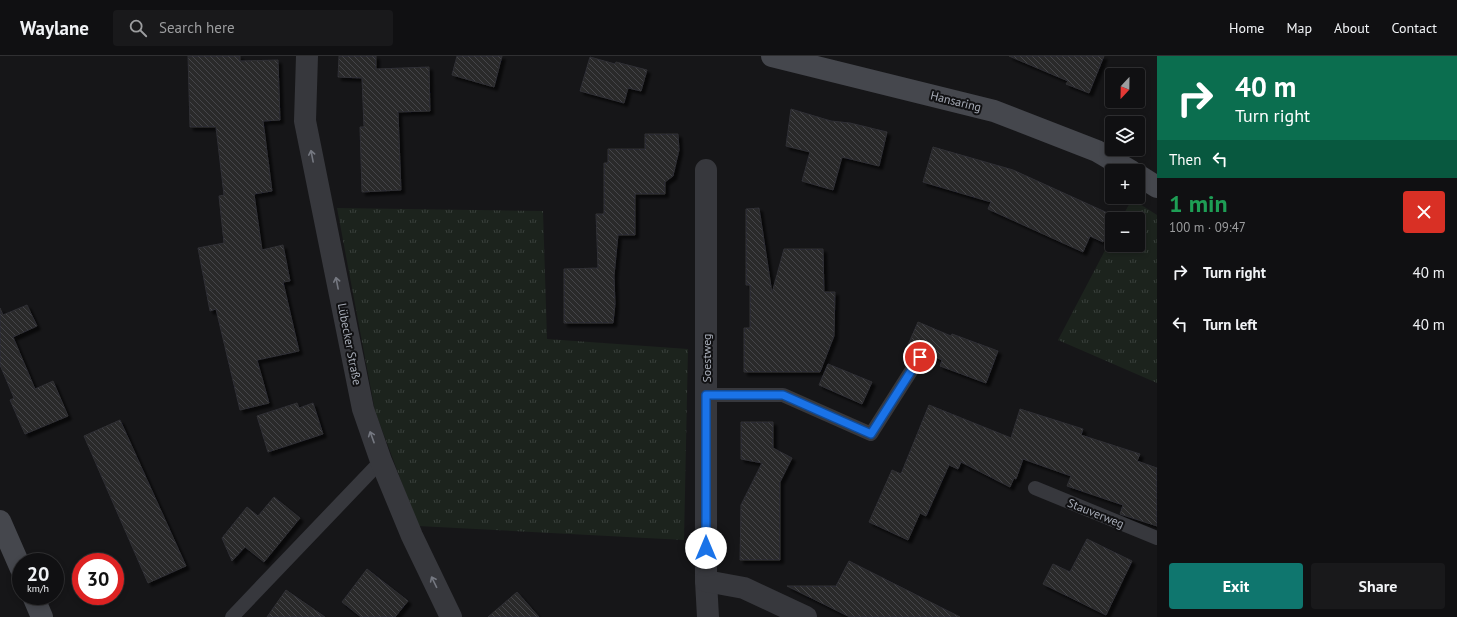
<!DOCTYPE html>
<html lang="en">
<head>
<meta charset="utf-8">
<style>
	:root { --surface:#101012; --page:#19191b; --text:#f1f3f6; --muted:#9c9d9f; --line:#303032; --accent:#0f766e }
	body { margin:0; font-family:"PT Sans",sans-serif; background:var(--page); color:var(--text); height:100vh; display:flex; flex-direction:column; font-size:15px; white-space:nowrap }
	* { box-sizing:border-box; margin:0 }
	p { font-size:13px; color:var(--muted) }
	.icon { flex:none; width:22px; height:22px; fill:none; stroke:currentColor; stroke-width:2; stroke-linecap:round; stroke-linejoin:round }
	.map { position:relative; flex:1; overflow:hidden }
	.panel { display:flex; flex-direction:column; background:var(--surface); width:300px }
	.panel>* { flex:none }
	.top-card { background:#0b6e4f; color:#fff; overflow:hidden }
	.needle { width:26px; rotate:202deg }
	.controls { position:absolute; left:1105px; top:12px; display:grid; gap:8px }
	.controls a { display:grid; place-items:center; width:40px; height:40px; border-radius:4px; background:var(--surface); box-shadow:0 2px 6px #0003,0 0 0 1px var(--line); font-size:20px }
	.speed { position:absolute; left:12px; top:497px; display:flex; gap:8px; font-size:20px; font-weight:700; text-align:center }
	.speed>* { display:grid; place-content:center; width:52px; height:52px; border-radius:50%; background:var(--surface); box-shadow:0 2px 6px #0003,0 0 0 1px var(--line); line-height:1 }
	.speed small { font-size:10px; font-weight:400 }
	.speed .limit { border:6px solid #d22; background:#fff; color:#111 }
	.pin { position:absolute; display:grid; place-items:center; width:34px; height:34px; color:#fff; margin:-17px; border:2px solid #fff; border-radius:50%; box-shadow:0 1px 4px #0007 }
	.me { position:absolute; width:44px; margin:-22px; rotate:0deg; stroke-linejoin:round; filter:drop-shadow(0 0 3px #0008) }
	.turn { display:flex; align-items:center; gap:14px; height:84px; padding:0 12px; font-size:18px }
	.turn .icon { width:52px; height:52px; stroke-width:2.5 }
	.turn b { display:block; font-size:28px; line-height:34px }
	.then { display:flex; align-items:center; height:38px; padding:0 12px; background:#0003; gap:8px; font-size:15px }
	.round { display:grid; place-items:center; flex:none; width:42px; height:42px; border-radius:4px; background:var(--page) }
	.headline { display:flex; align-items:center; justify-content:space-between; height:68px; padding:0 12px }
	h1 { font-size:24px; font-weight:800; line-height:30px; color:#1e9e55 }
	.cta { display:flex; gap:8px; margin-top:auto; padding:8px 12px }
	.cta a { flex:1; height:46px; border-radius:4px; background:var(--accent); color:#fff; font-size:16px; font-weight:800; line-height:46px; text-align:center }
	.cta a+a { background:var(--page); color:var(--text) }
	ul { padding:0; list-style:none }
	li { display:flex; align-items:center; gap:12px; height:52px; padding:0 12px }
	li div { flex:1 }
	li b { display:block; font-size:15px }
	li em { font-style:normal }
	header { display:flex; align-items:center; gap:24px; box-sizing:border-box; height:56px; padding:0 20px; background:var(--surface); border-bottom:1px solid var(--line) }
	header strong { font-size:19px }
	nav { display:flex; gap:22px; margin-inline-start:auto; font-size:14px }
	.search { width:280px; height:36px; background:var(--page); display:flex; align-items:center; gap:10px; box-sizing:border-box; padding:0 14px; border-radius:4px; color:var(--muted); font-size:15px }
	main { display:flex; flex:1; min-height:0 }
	.map>svg:first-child { display:block }
</style>
</head>
<body>
<header>
<strong>Waylane</strong>
<div class="search"><svg class="icon" aria-label="search" viewBox="0 0 24 24"><circle cx="10" cy="10" r="6"/><path d="M15 15l6 6"/></svg>Search here</div>
<nav><a>Home</a><a>Map</a><a>About</a><a>Contact</a></nav>
</header>
<main>
<div class="map">
<svg width="1157" height="561" viewBox="0 0 1157 561">
	<defs>
		<pattern id="grass-tufts" width="24" height="20" patternUnits="userSpaceOnUse"><rect width="24" height="20" fill="#1c231d"/><path d="M3 7l-1-3M5 7V3M7 7l1-3M15 17l-1-3M17 17v-4M19 17l1-3" fill="none" stroke="#3a403c"/></pattern>
		<pattern id="building-back-hatch" width="6" height="6" patternUnits="userSpaceOnUse"><rect width="6" height="6" fill="#29292c"/><path d="M-1 5l2 2M0 0l6 6M5-1l2 2" fill="none" stroke="#454548"/></pattern>
		<filter id="shadow"><feDropShadow dx="3.5" dy="3.5" stdDeviation="1" flood-color="#0009"/></filter>
	</defs>
	<rect width="100%" height="100%" fill="#161618"/>
	<g fill="url(#grass-tufts)">
		<polygon points="1132,143 1157,159 1157,327 1058,284 1112,181 1112,189 1138,189 1138,163 1121,163"/>
		<polygon points="337,152 543,155 547,283 688,293 684,484 418,470 375,355"/>
	</g>
	<g fill="url(#building-back-hatch)" stroke="#303034" filter="url(#shadow)">
		<polygon points="188,0 240,0 240,5 278,4 280,64 263,65 272,135 254,138 262,194 283,189 290,225 283,226 299,295 257,304 269,347 240,354 216,253 210,255 198,192 224,187 219,140 224,139 216,71 190,71"/>
		<polygon points="339,0 376,0 376,13 429,11 430,55 398,56 401,134 362,136 360,71 364,71 362,22 338,21"/>
		<polygon points="457,0 502,0 494,31 452,19"/>
		<polygon points="1009,0 1104,0 1089,37 1066,28 1068,25"/>
		<polygon points="590,1 615,8 616,6 647,14 641,35 628,32 624,47 580,35"/>
		<polygon points="791,53 831,65 850,67 887,76 879,110 842,101 833,134 802,125 810,96 786,90"/>
		<polygon points="645,78 678,78 679,94 673,120 665,126 665,138 635,138 635,179 618,179 614,220 615,248 613,267 564,267 564,213 598,212 596,158 604,158 604,107 608,107 608,93 645,93"/>
		<polygon points="933,91 1013,114 1112,159 1112,168 1103,186 1090,180 1083,196 988,153 991,146 923,126"/>
		<polygon points="759,152 772,237 784,193 823,193 824,236 835,236 834,280 820,316 744,316 744,272 750,272 750,229 746,229 746,153"/>
		<polygon points="27,249 37,270 13,281 35,333 53,325 68,360 25,378 10,344 14,342 0,309 0,252 3,259"/>
		<polygon points="918,266 951,280 952,278 998,295 986,327 940,310 942,304 928,298 924,294 918,293 908,289"/>
		<polygon points="828,308 872,326 862,348 819,329"/>
		<polygon points="297,347 299,352 313,347 323,378 268,396 257,360"/>
		<polygon points="929,349 1011,382 1020,353 1083,373 1081,379 1140,398 1137,405 1157,412 1157,470 1120,458 1123,449 1067,430 1071,420 1023,403 1016,423 1014,422 1010,431 961,406 958,413 949,409 926,460 920,457 908,484 869,466 892,414 901,418"/>
		<polygon points="120,364 186,510 148,527 84,380"/>
		<polygon points="741,366 773,366 773,392 792,402 780,426 780,504 740,504 741,449 762,407 741,403"/>
		<polygon points="274,441 300,462 264,506 245,491 232,505 222,482 247,451 258,460"/>
		<polygon points="1087,483 1132,505 1106,559 1043,528 1053,508 1070,516"/>
		<polygon points="849,505 960,561 850,561 787,530 836,530"/>
		<polygon points="367,513 408,545 395,561 361,561 342,546"/>
		<polygon points="286,534 325,561 267,561"/>
		<polygon points="517,536 539,561 488,561"/>
	</g>
	<g fill="none" stroke-linecap="round" stroke-linejoin="round">
		<g stroke="#37383d" stroke-width="14">
			<polyline points="706,339 783,339 871,378 920,301"/>
			<polyline points="1035,432 1157,482"/>
			<polyline points="232,561 381,405"/>
		</g>
		<g stroke="#37383d" stroke-width="22">
			<polyline points="307,0 305,65 363,353 381,405 412,480 451,561"/>
			<polyline points="706,114 706,525 708,561"/>
			<polyline points="706,525 744,532 806,561"/>
		</g>
		<g stroke="#45474d" stroke-width="22">
			<polyline points="772,0 994,55 1097,95 1131,115"/>
			<polyline points="1138,119 1157,131"/>
			<polyline points="0,465 21,513"/>
			<polyline points="33,540 42,561"/>
		</g>
	</g>
	<defs><path id="oneway-shaft" d="M-6 0H5M1.5-3L5.5 0L1.5 3" fill="none" stroke-width="1.6" stroke-linecap="round" stroke-linejoin="round"/></defs>
	<g stroke="#757881">
		<use href="#oneway-shaft" transform="translate(312 100) rotate(-101)"/>
		<use href="#oneway-shaft" transform="translate(337 227) rotate(-101)"/>
		<use href="#oneway-shaft" transform="translate(372 381) rotate(-110)"/>
		<use href="#oneway-shaft" transform="translate(434 526) rotate(-116)"/>
	</g>
	<g fill="none" stroke-linecap="round" stroke-linejoin="round">
		<defs>
			<polyline id="route" points="706,492 706,339 783,339 871,378 920,301"/>
		</defs>
		<use href="#route" stroke="#114b97" stroke-width="10"/>
		<use href="#route" stroke="#1a73e8" stroke-width="7"/>
	</g>
	<g text-anchor="middle" dominant-baseline="central" stroke-width="4" stroke-linejoin="round" paint-order="stroke">
		<g font-size="12" fill="#a8adb8" stroke="#111113">
			<text transform="translate(956 45) rotate(14)">Hansaring</text>
			<text transform="translate(350 288) rotate(79)">Lübecker Straße</text>
			<text transform="translate(706 302) rotate(-90)">Soestweg</text>
			<text transform="translate(1096 457) rotate(22)">Stauverweg</text>
		</g>
	</g>
</svg>
<div class="controls">
<a><svg class="needle" viewBox="-14 -14 28 28"><path d="M0-13l5 13h-10z" fill="#e53935"/><path d="M0 13l5-13h-10z" fill="#9c9d9f"/></svg></a>
<a><svg class="icon" aria-label="layers" viewBox="0 0 24 24"><path d="M12 4l9 5-9 5-9-5zM3 14l9 5 9-5"/></svg></a>
<a>+</a>
<a>−</a>
</div>
<div class="speed"><div>20<small>km/h</small></div><div class="limit">30</div></div>
<div class="pin" style="left:920px;top:301px;background:#d93025"><svg class="icon" aria-label="arrive" viewBox="0 0 24 24"><path d="M6 21V4h12l-3 4 3 4H6"/></svg></div>
<svg class="me" style="left:706px;top:492px" viewBox="-20 -20 40 40"><circle r="19" fill="#fff"/><path d="M0-13L10 11 0 6-10 11z" fill="#1a73e8"/></svg>
</div>
<section class="panel">
<div class="top-card">
<div class="turn"><svg class="icon" aria-label="right" viewBox="0 0 24 24"><path d="M7 20v-9h11M14 6l5 5-5 5"/></svg><div><b>40 m</b>Turn right</div></div>
<div class="then">Then<svg class="icon" aria-label="left" viewBox="0 0 24 24"><path d="M17 20v-9H6M10 6l-5 5 5 5"/></svg></div>
</div>
<div class="headline"><div><h1>1 min</h1><p>100 m · 09:47</p></div><a class="round" style="background:#d93025;color:#fff"><svg class="icon" aria-label="close" viewBox="0 0 24 24"><path d="M6 6l12 12M18 6L6 18"/></svg></a></div>
<ul>
<li><svg class="icon" aria-label="right" viewBox="0 0 24 24"><path d="M7 20v-9h11M14 6l5 5-5 5"/></svg><div><b>Turn right</b></div><em>40 m</em></li>
<li><svg class="icon" aria-label="left" viewBox="0 0 24 24"><path d="M17 20v-9H6M10 6l-5 5 5 5"/></svg><div><b>Turn left</b></div><em>40 m</em></li>
</ul>
<div class="cta"><a>Exit</a><a>Share</a></div>
</section>
</main>
</body>
</html>
